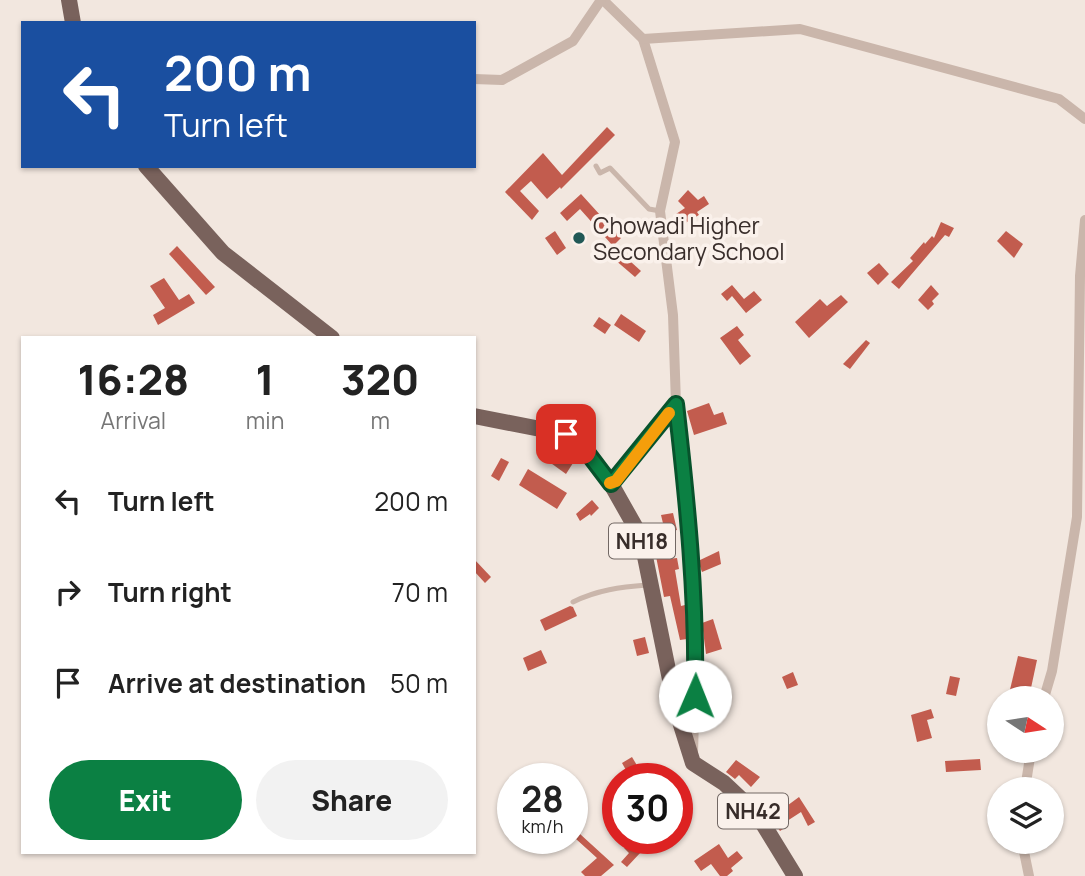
<!DOCTYPE html>
<html lang="en">
<head>
<meta charset="utf-8">
<style>
	:root { --surface:#fff; --page:#f2f2f2; --text:#222; --muted:#767676; --accent:#0b8043 }
	body { margin:0; font-family:Manrope,sans-serif; background:var(--page); color:var(--text); height:100vh; display:flex; flex-direction:column; font-size:26px; white-space:nowrap }
	* { box-sizing:border-box; margin:0 }
	p { font-size:23px; color:var(--muted) }
	.icon { flex:none; width:38px; height:38px; fill:none; stroke:currentColor; stroke-width:2; stroke-linecap:round; stroke-linejoin:round }
	.map { position:relative; flex:1; overflow:hidden }
	.panel { position:absolute; left:21px; top:336px; width:455px; height:518px; display:flex; flex-direction:column; background:var(--surface); border-radius:0px; box-shadow:0 2px 5px #0004 }
	.panel>* { flex:none }
	.banner { position:absolute; left:21px; top:21px; width:455px; height:147px; border-radius:0px; box-shadow:0 2px 5px #0004; background:#1a4fa0; color:#fff; overflow:hidden }
	.needle { width:46px; rotate:102deg }
	.buttons { position:absolute; left:987px; top:686px; display:grid; gap:14px }
	.buttons a { display:grid; place-items:center; width:77px; height:77px; border-radius:50%; background:var(--surface); box-shadow:0 2px 5px #0004; font-size:35px }
	.speed { position:absolute; left:497px; top:763px; display:flex; gap:14px; font-size:35px; font-weight:700; text-align:center }
	.speed>* { display:grid; place-content:center; width:91px; height:91px; border-radius:50%; background:var(--surface); box-shadow:0 2px 5px #0004; line-height:1 }
	.speed small { font-size:18px; font-weight:400 }
	.speed .limit { border:10px solid #d22; background:#fff; color:#111 }
	.pin { position:absolute; display:grid; place-items:center; width:60px; height:60px; color:#fff; margin:-30px; border-radius:14px; box-shadow:0 4px 10px #0006 }
	.me { position:absolute; width:77px; margin:-38px; rotate:1deg; stroke-linejoin:round; filter:drop-shadow(0 0 5px #0008) }
	.turn { display:flex; align-items:center; gap:24px; height:147px; padding:0 28px; font-size:32px }
	.turn .icon { width:91px; height:91px; stroke-width:2.5 }
	.turn b { display:block; font-size:49px; line-height:60px }
	.eta { display:flex; justify-content:space-evenly; align-items:center; height:119px; text-align:center }
	.eta b { font-size:42px; font-weight:800; line-height:49px }
	.action { display:flex; gap:14px; margin-top:auto; padding:14px 28px }
	.action a { flex:1; height:80px; border-radius:42px; background:var(--accent); color:#fff; font-size:28px; font-weight:800; line-height:80px; text-align:center }
	.action a+a { background:var(--page); color:var(--text) }
	ul { padding:0; list-style:none }
	li { display:flex; align-items:center; gap:21px; height:91px; padding:0 28px }
	li div { flex:1 }
	li b { display:block; font-size:26px }
	li em { font-style:normal }
	.map>svg:first-child { display:block }
</style>
</head>
<body>
<div class="map">
<svg width="1085" height="876" viewBox="0 0 1085 876">
	<rect width="100%" height="100%" fill="#f2e7df"/>
	<g fill="#c25c4e">
		<polygon points="607,127 615,135 561,189 560,187 547,199 531,181 520,191 539,211 532,220 505,192 543,153 562,175"/>
		<polygon points="688,190 698,200 704,196 709,204 697,212 699,215 682,225 676,214 685,208 678,201"/>
		<polygon points="581,194 621,238 613,246 580,209 567,221 560,213"/>
		<polygon points="941,222 954,228 949,237 945,235 899,289 891,282 913,261 910,258 924,242 925,244 932,236 934,238"/>
		<polygon points="555,231 566,248 557,255 545,238"/>
		<polygon points="1006,231 1023,244 1014,258 997,241"/>
		<polygon points="177,246 215,287 206,295 169,254"/>
		<polygon points="620,252 641,271 635,277 614,259"/>
		<polygon points="879,263 889,274 878,285 867,273"/>
		<polygon points="164,278 179,300 189,294 195,303 158,325 153,315 165,308 150,286"/>
		<polygon points="732,285 744,299 754,291 762,300 746,313 732,296 727,301 721,294"/>
		<polygon points="931,285 939,294 932,301 934,304 928,310 918,300"/>
		<polygon points="841,295 848,302 809,338 795,322 820,299 827,306"/>
		<polygon points="621,314 646,331 639,342 614,325"/>
		<polygon points="599,317 611,325 605,334 593,326"/>
		<polygon points="737,326 744,335 738,340 751,356 740,365 720,338"/>
		<polygon points="866,340 870,343 850,369 843,364"/>
		<polygon points="709,403 714,415 723,412 727,424 694,435 687,411"/>
		<polygon points="555,451 573,463 566,474 548,461"/>
		<polygon points="501,458 509,462 499,481 491,476"/>
		<polygon points="528,469 567,493 557,509 519,485"/>
		<polygon points="592,500 599,508 591,516 590,514 580,521 576,514"/>
		<polygon points="673,513 677,530 673,531 676,542 668,544 661,515"/>
		<polygon points="664,539 668,559 677,558 679,569 675,570 681,606 685,605 687,639 680,640 670,596 664,597 653,541"/>
		<polygon points="719,551 721,564 702,572 698,561"/>
		<polygon points="474,559 491,577 485,583 474,571"/>
		<polygon points="570,606 573,607 577,616 545,631 540,620"/>
		<polygon points="713,619 722,649 706,654 702,623"/>
		<polygon points="645,637 649,653 637,656 633,640"/>
		<polygon points="541,650 547,663 528,671 523,658"/>
		<polygon points="1018,656 1037,660 1031,688 1027,698 1008,698"/>
		<polygon points="793,672 798,685 787,689 782,677"/>
		<polygon points="950,676 960,678 956,696 946,694"/>
		<polygon points="931,709 934,718 927,720 932,738 917,742 911,715"/>
		<polygon points="632,757 645,779 631,779 622,763"/>
		<polygon points="980,759 981,770 946,772 945,761"/>
		<polygon points="736,760 760,777 751,787 739,775 735,779 726,772"/>
		<polygon points="766,795 780,811 799,797 815,822 808,826 801,812 784,823 786,827 780,831 759,802"/>
		<polygon points="580,834 614,865 601,876 585,876 581,872 597,858 576,839"/>
		<polygon points="630,842 641,852 627,867 621,862 629,853 624,848"/>
		<polygon points="719,844 728,858 737,851 743,858 731,868 733,871 727,876 720,876 711,864 701,871 694,861"/>
	</g>
	<g fill="none" stroke-linecap="round" stroke-linejoin="round">
		<g stroke="#cab6ab" stroke-width="5">
			<polyline points="596,166 600,173 610,168 649,209 660,211"/>
			<path d="M573,602C597,590 621,587 647,585"/>
		</g>
		<g stroke="#cab6ab" stroke-width="10">
			<polyline points="603,0 643,39 675,142 660,211 673,315 676,404 687,502 696,651 693,753"/>
			<polyline points="643,39 800,29 1059,99 1085,119"/>
			<polyline points="474,79 502,80 573,41 601,0"/>
			<polyline points="611,484 676,404"/>
			<polyline points="1044,698 1052,671 1077,517 1080,276 1085,220"/>
			<polyline points="1025,789 1031,751"/>
			<polyline points="1022,842 1029,876"/>
		</g>
		<g stroke="#79625c" stroke-width="16">
			<polyline points="69,0 73,23"/>
			<polyline points="146,166 223,253 332,338"/>
			<polyline points="474,416 566,434 577,439 611,484 641,537 676,709 693,763 724,783 757,814 795,876"/>
		</g>
	</g>
	<g fill="none" stroke-linecap="round" stroke-linejoin="round">
		<defs>
			<path id="route" d="M566,434L577,439L611,484L676,404C687,500 697,598 695,696"/>
		</defs>
		<use href="#route" stroke="#07532c" stroke-width="18"/>
		<use href="#route" stroke="#0b8043" stroke-width="12"/>
		<polyline stroke="#f59e0b" stroke-width="12" points="610,483 616,481 669,413"/>
	</g>
	<circle fill="#215856" stroke="#faf1eb" stroke-width="2.5" cx="579" cy="238" r="7"/>
	<g text-anchor="middle" dominant-baseline="central" stroke-width="7" stroke-linejoin="round" paint-order="stroke">
		<g fill="#faf1eb" stroke="#726864" stroke-width="2">
			<rect x="609" y="523.5" width="66" height="35" rx="5"/>
			<rect x="718" y="793.5" width="70" height="35" rx="5"/>
		</g>
		<g font-size="21" font-weight="bold" fill="#382d2a">
			<text x="642" y="541">NH18</text>
			<text x="753" y="811">NH42</text>
		</g>
		<g font-size="23" fill="#382d2a" stroke="#faf1eb" text-anchor="start">
			<text x="593" y="225">Chowadi Higher<tspan x="593" dy="26">Secondary School</tspan></text>
		</g>
	</g>
</svg>
<div class="buttons">
<a><svg class="needle" viewBox="-14 -14 28 28"><path d="M0-13l5 13h-10z" fill="#e53935"/><path d="M0 13l5-13h-10z" fill="#767676"/></svg></a>
<a><svg class="icon" aria-label="layers" viewBox="0 0 24 24"><path d="M12 4l9 5-9 5-9-5zM3 14l9 5 9-5"/></svg></a>
</div>
<div class="speed"><div>28<small>km/h</small></div><div class="limit">30</div></div>
<div class="pin" style="left:566px;top:434px;background:#d93025"><svg class="icon" aria-label="arrive" viewBox="0 0 24 24"><path d="M6 21V4h12l-3 4 3 4H6"/></svg></div>
<svg class="me" style="left:695px;top:696px" viewBox="-20 -20 40 40"><circle r="19" fill="#fff"/><path d="M0-13L10 11 0 6-10 11z" fill="#0b8043"/></svg>
<div class="banner">
<div class="turn"><svg class="icon" aria-label="left" viewBox="0 0 24 24"><path d="M17 20v-9H6M10 6l-5 5 5 5"/></svg><div><b>200 m</b>Turn left</div></div>
</div>
<section class="panel">
<div class="eta">
<div><b>16:28</b><p>Arrival</p></div>
<div><b>1</b><p>min</p></div>
<div><b>320</b><p>m</p></div>
</div>
<ul>
<li><svg class="icon" aria-label="left" viewBox="0 0 24 24"><path d="M17 20v-9H6M10 6l-5 5 5 5"/></svg><div><b>Turn left</b></div><em>200 m</em></li>
<li><svg class="icon" aria-label="right" viewBox="0 0 24 24"><path d="M7 20v-9h11M14 6l5 5-5 5"/></svg><div><b>Turn right</b></div><em>70 m</em></li>
<li><svg class="icon" aria-label="arrive" viewBox="0 0 24 24"><path d="M6 21V4h12l-3 4 3 4H6"/></svg><div><b>Arrive at destination</b></div><em>50 m</em></li>
</ul>
<div class="action"><a>Exit</a><a>Share</a></div>
</section>
</div>
</body>
</html>
